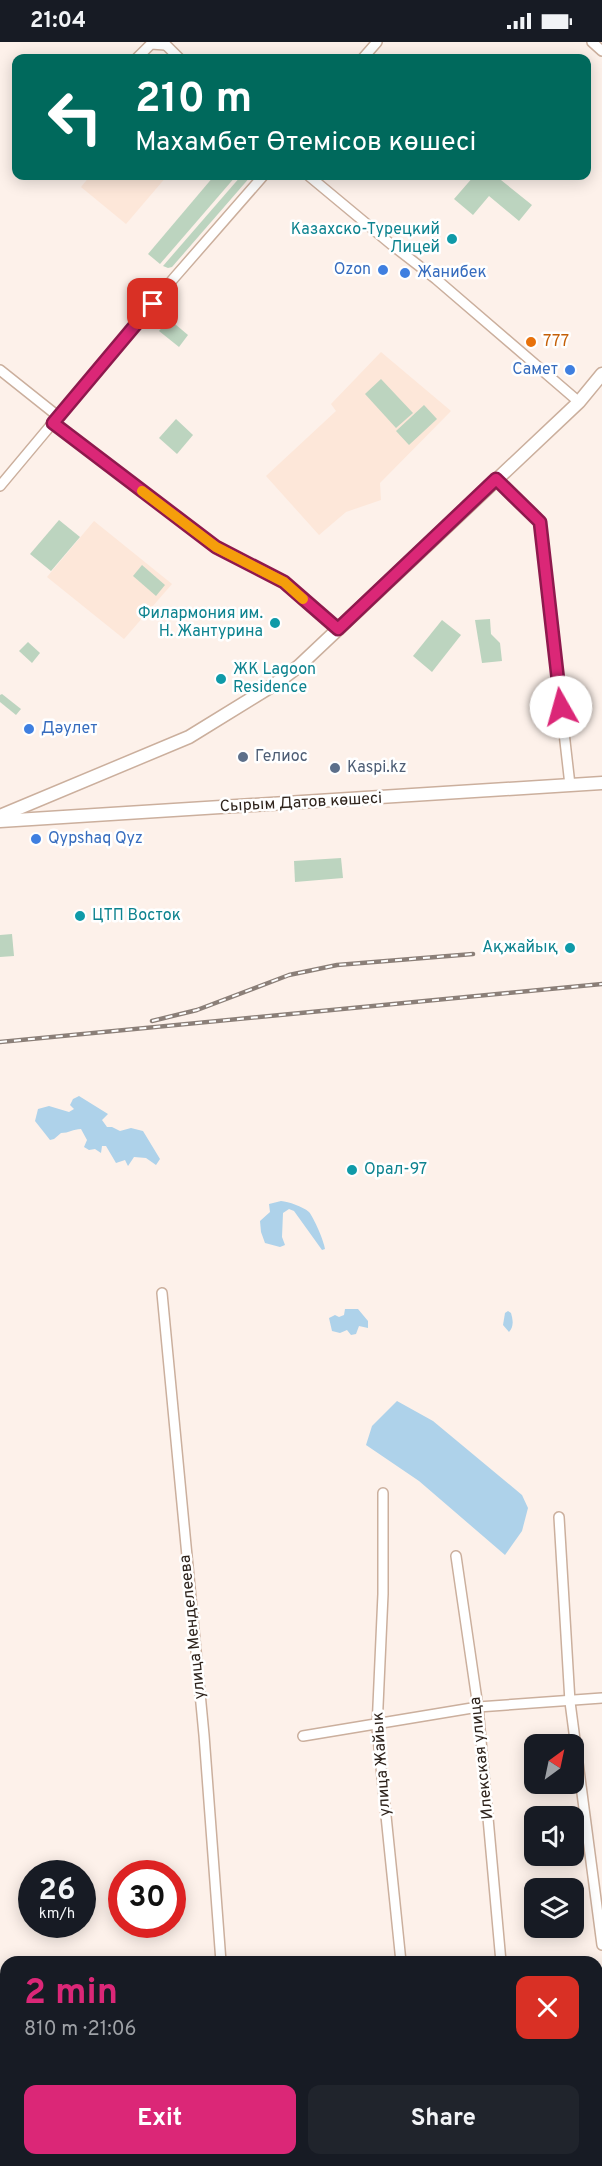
<!DOCTYPE html>
<html lang="en">
<head>
<meta charset="utf-8">
<style>
	:root { --surface:#171b24; --page:#20242c; --text:#f1f3f6; --muted:#9ea1a6; --accent:#db2777 }
	body { margin:0; font-family:Overpass,sans-serif; background:var(--page); color:var(--text); height:100vh; display:flex; flex-direction:column; font-size:22px; white-space:nowrap }
	* { box-sizing:border-box; margin:0 }
	p { font-size:20px; color:var(--muted) }
	.icon { flex:none; width:33px; height:33px; fill:none; stroke:currentColor; stroke-width:2; stroke-linecap:round; stroke-linejoin:round }
	.map { position:relative; flex:1; overflow:hidden }
	.details { position:absolute; left:0px; top:1914px; width:603px; height:210px; display:flex; flex-direction:column; background:var(--surface); border-radius:18px 18px 0 0; box-shadow:0 3px 15px #0003 }
	.details>* { flex:none }
	.top-card { position:absolute; left:12px; top:12px; width:579px; height:126px; border-radius:12px; box-shadow:0 3px 15px #0003; background:#00695c; color:#fff; overflow:hidden }
	.needle { width:39px; rotate:33deg }
	.tools { position:absolute; left:524px; top:1692px; display:grid; gap:12px }
	.tools a { display:grid; place-items:center; width:60px; height:60px; border-radius:12px; background:var(--surface); box-shadow:0 3px 15px #0003; font-size:30px }
	.speed { position:absolute; left:18px; top:1818px; display:flex; gap:12px; font-size:30px; font-weight:700; text-align:center }
	.speed>* { display:grid; place-content:center; width:78px; height:78px; border-radius:50%; background:var(--surface); box-shadow:0 3px 15px #0003; line-height:1 }
	.speed small { font-size:15px; font-weight:400 }
	.speed .limit { border:9px solid #d22; background:#fff; color:#111 }
	.pin { position:absolute; display:grid; place-items:center; width:51px; height:51px; color:#fff; margin:-26px; border-radius:12px; box-shadow:0 3px 9px #0006 }
	.me { position:absolute; width:66px; margin:-33px; rotate:353deg; stroke-linejoin:round; filter:drop-shadow(0 0 4px #0008) }
	.turn { display:flex; align-items:center; gap:21px; height:126px; padding:0 24px; font-size:27px }
	.turn .icon { width:78px; height:78px; stroke-width:2.5 }
	.turn b { display:block; font-size:42px; line-height:51px }
	.round { display:grid; place-items:center; flex:none; width:63px; height:63px; border-radius:12px; background:var(--page) }
	.overview { display:flex; align-items:center; justify-content:space-between; height:102px; padding:0 24px }
	h1 { font-size:36px; font-weight:700; line-height:45px; color:var(--accent) }
	.cta { display:flex; gap:12px; margin-top:auto; padding:12px 24px }
	.cta a { flex:1; height:69px; border-radius:12px; background:var(--accent); color:#fff; font-size:24px; font-weight:700; line-height:69px; text-align:center }
	.cta a+a { background:var(--page); color:var(--text) }
	.status { display:flex; justify-content:space-between; align-items:center; height:42px; padding:0 30px; background:var(--surface); direction:ltr }
	.status svg { height:16px; fill:currentColor }
	.map>svg:first-child { display:block }
</style>
</head>
<body>
<div class="status"><b>21:04</b><svg viewBox="0 0 49 12"><path d="M0 12V9h3v3zM5 12V6h3v6zM10 12V3h3v9zM15 12V0h3v12zM26 1h20v11H26zM47 4h2v5h-2z"/></svg></div>
<div class="map">
<svg width="602" height="2124" viewBox="0 0 602 2124">
	<rect width="100%" height="100%" fill="#fdf1ea"/>
	<g fill="#fde7d9">
		<polygon points="90,134 167,134 126,182 81,145"/>
		<polygon points="381,310 451,369 380,441 381,458 346,470 319,493 266,434 336,369 331,362"/>
		<polygon points="94,479 172,542 124,597 47,535"/>
	</g>
	<g fill="#bcd4bf">
		<polygon points="214,134 236,134 160,222 148,212"/>
		<polygon points="241,134 251,134 172,225 168,226 163,224"/>
		<polygon points="474,134 496,134 532,163 519,179 489,154 473,173 454,157"/>
		<polygon points="169,277 188,293 179,305 159,289"/>
		<polygon points="381,337 413,371 396,386 365,352"/>
		<polygon points="424,363 437,377 409,403 396,389"/>
		<polygon points="176,377 193,393 177,412 159,396"/>
		<polygon points="59,478 80,495 51,529 30,512"/>
		<polygon points="142,523 165,543 156,554 133,534"/>
		<polygon points="490,577 491,592 500,601 502,619 482,621 475,578"/>
		<polygon points="442,578 461,593 432,630 413,614"/>
		<polygon points="28,600 40,611 32,621 19,609"/>
		<polygon points="2,652 21,667 16,673 0,660 0,653"/>
		<polygon points="341,816 343,836 295,840 294,819"/>
		<polygon points="12,892 14,914 0,915 0,893"/>
	</g>
	<g fill="#aed2ea">
		<path d="M79,1054L108,1072L102,1078L107,1085H112L120,1089L131,1086L143,1089L160,1117L156,1123L146,1116L134,1115L128,1124L125,1118L116,1121L106,1104H102L101,1111L95,1107L89,1108L84,1105L87,1098L81,1087C73,1087 69,1091 61,1091L54,1097L50,1098L35,1079L38,1067L49,1064L69,1070L74,1067L70,1063L73,1057Z"/>
		<path d="M281,1159C289,1160 302,1164 309,1170C314,1176 324,1199 325,1207L322,1208L294,1169L289,1167L283,1171L282,1195L285,1203L280,1205L265,1201L261,1190L260,1179L270,1170L269,1162Z"/>
		<polygon points="345,1267 358,1267 368,1279 368,1286 359,1284 356,1292 351,1293 347,1288 340,1291 332,1289 329,1276 335,1273 339,1275 344,1273"/>
		<path d="M508,1269L511,1271C513,1278 514,1285 509,1290L503,1283L505,1271Z"/>
		<polygon points="397,1359 433,1379 522,1453 528,1466 522,1489 505,1513 419,1439 366,1403 372,1384"/>
	</g>
	<g fill="none" stroke-linecap="round" stroke-linejoin="round">
		<defs>
			<g id="minor">
				<polyline points="163,0 179,16"/>
				<polyline points="592,0 602,9"/>
				<polyline points="137,16 151,2 165,3"/>
				<polyline points="363,16 377,0"/>
				<polyline points="309,134 392,203 436,237 579,360"/>
				<polyline points="0,328 59,375"/>
				<polyline points="53,381 217,505 284,540 338,587"/>
				<polyline points="496,437 540,480 570,743"/>
				<polyline points="0,444 174,236 263,134"/>
				<polyline points="162,1251 204,1693 221,1920"/>
				<polyline points="383,1451 383,1552 377,1686 401,1920"/>
				<polyline points="559,1475 570,1660 602,1903"/>
				<polyline points="456,1514 478,1665 501,1920"/>
				<polyline points="303,1694 478,1665 602,1656"/>
				<polyline points="597,1993 602,1993"/>
				<polyline points="240,2118 240,2124"/>
				<polyline points="356,2118 360,2124"/>
				<polyline points="425,2118 426,2124"/>
				<polyline points="522,2118 523,2124"/>
			</g>
			<g id="major">
				<polyline points="0,774 189,695 275,642 299,624 579,360 602,332"/>
				<polyline points="0,779 602,741"/>
			</g>
		</defs>
		<use href="#minor" stroke="#cbaf9d" stroke-width="12"/>
		<use href="#major" stroke="#cbaf9d" stroke-width="15"/>
		<use href="#minor" stroke="#fff" stroke-width="9"/>
		<use href="#major" stroke="#fff" stroke-width="12"/>
		<defs>
			<g id="rail">
				<polyline points="152,979 197,968 289,933 337,923 473,912"/>
				<polyline points="0,1000 602,942"/>
				<polyline points="5,2009 6,2010"/>
				<polyline points="0,2019 6,2026"/>
				<polyline points="55,2118 56,2124"/>
				<polyline points="89,2118 94,2124"/>
			</g>
		</defs>
		<use href="#rail" stroke="#8b7f78" stroke-width="4.5"/>
		<use href="#rail" stroke="#fff" stroke-width="2" stroke-dasharray="7" stroke-linecap="butt"/>
	</g>
	<g fill="none" stroke-linecap="round" stroke-linejoin="round">
		<defs>
			<polyline id="route" points="153,262 53,381 216,505 284,540 338,587 496,437 540,480 561,665"/>
		</defs>
		<use href="#route" stroke="#8e194d" stroke-width="15"/>
		<use href="#route" stroke="#db2777" stroke-width="10"/>
		<polyline stroke="#f59e0b" stroke-width="10" points="142,449 216,505 284,540 303,557"/>
	</g>
	<g fill="#0f9aa8" stroke="#fff" stroke-width="2">
		<circle cx="452" cy="197" r="6"/>
		<circle cx="275" cy="581" r="6"/>
		<circle cx="221" cy="637" r="6"/>
		<circle cx="80" cy="874" r="6"/>
		<circle cx="570" cy="906" r="6"/>
		<circle cx="352" cy="1128" r="6"/>
	</g>
	<g fill="#3f7fe0" stroke="#fff" stroke-width="2">
		<circle cx="383" cy="228" r="6"/>
		<circle cx="405" cy="231" r="6"/>
		<circle cx="570" cy="328" r="6"/>
		<circle cx="29" cy="687" r="6"/>
		<circle cx="36" cy="797" r="6"/>
	</g>
	<circle fill="#e8710a" stroke="#fff" stroke-width="2" cx="531" cy="300" r="6"/>
	<g fill="#5c6f8a" stroke="#fff" stroke-width="2">
		<circle cx="243" cy="715" r="6"/>
		<circle cx="335" cy="726" r="6"/>
	</g>
	<g text-anchor="middle" dominant-baseline="central" stroke-width="5" stroke-linejoin="round" paint-order="stroke">
		<g font-size="16" fill="#0d838f" stroke="#fff" text-anchor="end">
			<text x="440" y="188">Казахско-Турецкий<tspan x="440" dy="18">Лицей</tspan></text>
			<text x="263" y="572">Филармония им.<tspan x="263" dy="18">Н. Жантурина</tspan></text>
			<text x="233" y="628" text-anchor="start">ЖК Lagoon<tspan x="233" dy="18">Residence</tspan></text>
			<text x="92" y="874" text-anchor="start">ЦТП Восток</text>
			<text x="558" y="906">Ақжайық</text>
			<text x="364" y="1128" text-anchor="start">Орал-97</text>
		</g>
		<g font-size="16" fill="#366cbe" stroke="#fff" text-anchor="start">
			<text x="371" y="228" text-anchor="end">Ozon</text>
			<text x="417" y="231">Жанибек</text>
			<text x="558" y="328" text-anchor="end">Самет</text>
			<text x="41" y="687">Дәулет</text>
			<text x="48" y="797">Qypshaq Qyz</text>
		</g>
		<g font-size="16" fill="#c56008" stroke="#fff" text-anchor="start">
			<text x="543" y="300">777</text>
		</g>
		<g font-size="16" fill="#4e5e75" stroke="#fff" text-anchor="start">
			<text x="255" y="715">Гелиос</text>
			<text x="347" y="726">Kaspi.kz</text>
		</g>
		<g font-size="16" fill="#2e231c" stroke="#fff">
			<text transform="translate(301 761) rotate(-3)">Сырым Датов көшесі</text>
			<text transform="translate(193 1585) rotate(-96)">улица Менделеева</text>
			<text transform="translate(482 1716) rotate(-96)">Илекская улица</text>
			<text transform="translate(382 1722) rotate(-94)">улица Жайык</text>
		</g>
	</g>
</svg>
<div class="tools">
<a><svg class="needle" viewBox="-14 -14 28 28"><path d="M0-13l5 13h-10z" fill="#e53935"/><path d="M0 13l5-13h-10z" fill="#9ea1a6"/></svg></a>
<a><svg class="icon" aria-label="sound" viewBox="0 0 24 24"><path d="M4 9h4l5-4v14l-5-4H4zM17 9q2 3 0 6"/></svg></a>
<a><svg class="icon" aria-label="layers" viewBox="0 0 24 24"><path d="M12 4l9 5-9 5-9-5zM3 14l9 5 9-5"/></svg></a>
</div>
<div class="speed"><div>26<small>km/h</small></div><div class="limit">30</div></div>
<div class="pin" style="left:153px;top:262px;background:#d93025"><svg class="icon" aria-label="arrive" viewBox="0 0 24 24"><path d="M6 21V4h12l-3 4 3 4H6"/></svg></div>
<svg class="me" style="left:561px;top:665px" viewBox="-20 -20 40 40"><circle r="19" fill="#fff"/><path d="M0-13L10 11 0 6-10 11z" fill="#db2777"/></svg>
<div class="top-card">
<div class="turn"><svg class="icon" aria-label="left" viewBox="0 0 24 24"><path d="M17 20v-9H6M10 6l-5 5 5 5"/></svg><div><b>210 m</b>Махамбет Өтемісов көшесі</div></div>
</div>
<section class="details">
<div class="overview"><div><h1>2 min</h1><p>810 m · 21:06</p></div><a class="round" style="background:#d93025;color:#fff"><svg class="icon" aria-label="close" viewBox="0 0 24 24"><path d="M6 6l12 12M18 6L6 18"/></svg></a></div>
<div class="cta"><a>Exit</a><a>Share</a></div>
</section>
</div>
</body>
</html>
